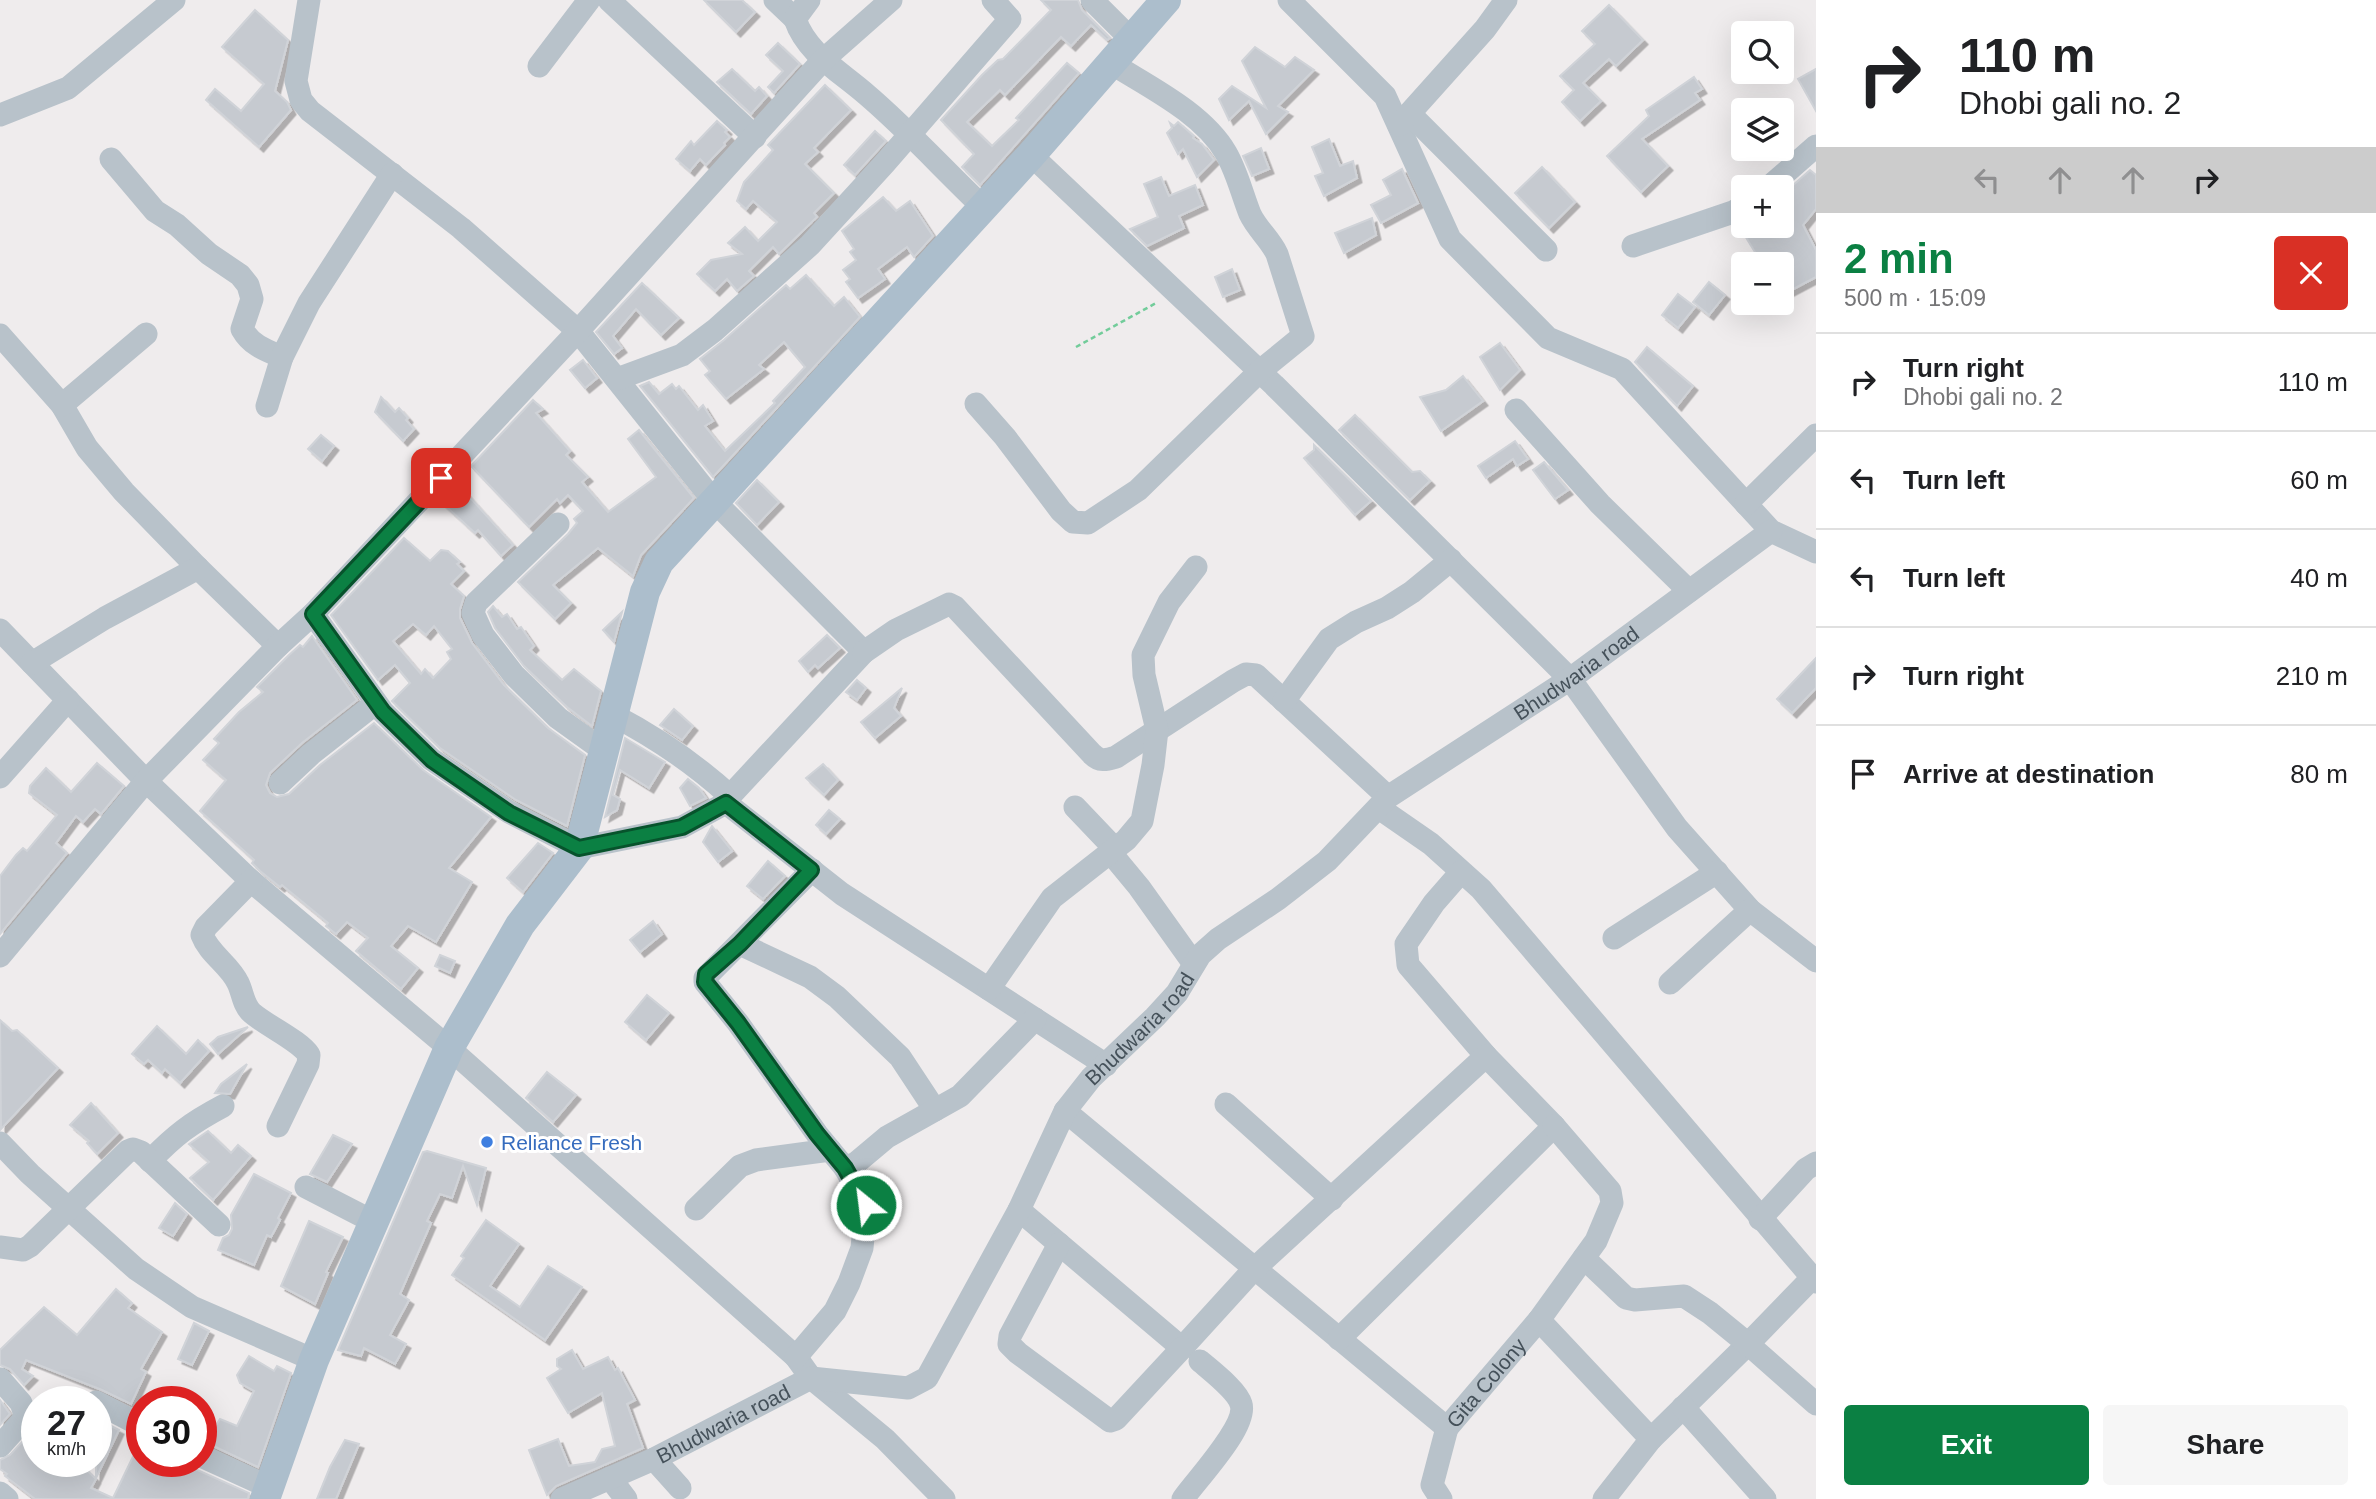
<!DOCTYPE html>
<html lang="en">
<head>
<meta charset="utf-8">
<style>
	:root { --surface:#fff; --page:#f6f6f6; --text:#202124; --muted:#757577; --line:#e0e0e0; --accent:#0b8043 }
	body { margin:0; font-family:Arial,sans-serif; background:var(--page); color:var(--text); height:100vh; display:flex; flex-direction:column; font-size:26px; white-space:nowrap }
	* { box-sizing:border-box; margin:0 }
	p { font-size:23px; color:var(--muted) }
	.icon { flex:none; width:38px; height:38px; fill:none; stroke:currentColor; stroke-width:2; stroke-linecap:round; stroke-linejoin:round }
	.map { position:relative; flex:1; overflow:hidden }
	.sheet { display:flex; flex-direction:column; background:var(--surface); width:560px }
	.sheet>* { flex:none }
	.guide { background:#fff; color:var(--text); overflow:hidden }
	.fabs { position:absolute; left:1731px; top:21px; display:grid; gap:14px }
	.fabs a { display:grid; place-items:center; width:63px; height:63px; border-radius:7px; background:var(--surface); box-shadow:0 7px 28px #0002; font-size:35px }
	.speed { position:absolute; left:21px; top:1386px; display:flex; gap:14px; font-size:35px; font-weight:700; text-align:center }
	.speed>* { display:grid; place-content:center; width:91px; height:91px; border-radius:50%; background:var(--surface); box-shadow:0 7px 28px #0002; line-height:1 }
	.speed small { font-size:18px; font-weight:400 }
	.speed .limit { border:10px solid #d22; background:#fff; color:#111 }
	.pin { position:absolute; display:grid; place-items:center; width:60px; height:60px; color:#fff; margin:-30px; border-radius:14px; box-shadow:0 4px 10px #0006 }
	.me { position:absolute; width:77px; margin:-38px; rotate:331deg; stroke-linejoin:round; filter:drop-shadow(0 0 5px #0008) }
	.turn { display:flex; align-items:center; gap:24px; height:147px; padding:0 28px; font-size:32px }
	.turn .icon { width:91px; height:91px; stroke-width:2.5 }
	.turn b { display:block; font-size:49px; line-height:60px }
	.lanes { display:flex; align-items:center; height:66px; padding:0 28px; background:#0003; justify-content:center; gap:35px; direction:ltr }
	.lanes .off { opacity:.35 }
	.round { display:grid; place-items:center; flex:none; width:74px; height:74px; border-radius:7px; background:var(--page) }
	.head { display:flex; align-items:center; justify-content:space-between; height:119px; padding:0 28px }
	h1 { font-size:42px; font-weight:700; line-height:52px; color:var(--accent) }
	.cta { display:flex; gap:14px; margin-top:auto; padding:14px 28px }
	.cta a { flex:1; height:80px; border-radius:7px; background:var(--accent); color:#fff; font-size:28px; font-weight:700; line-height:80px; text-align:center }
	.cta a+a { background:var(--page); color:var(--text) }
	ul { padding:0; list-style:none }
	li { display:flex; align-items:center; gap:21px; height:98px; padding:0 28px; border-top:2px solid var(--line) }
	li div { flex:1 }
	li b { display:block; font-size:26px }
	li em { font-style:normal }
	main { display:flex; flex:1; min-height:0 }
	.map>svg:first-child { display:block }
</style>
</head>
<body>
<main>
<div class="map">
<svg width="1816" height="1499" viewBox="0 0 1816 1499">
	<defs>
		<filter id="shadow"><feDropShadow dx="4.5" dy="4.5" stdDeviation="0" flood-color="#0004"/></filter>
	</defs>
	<rect width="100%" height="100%" fill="#efeced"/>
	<g fill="#c6cad0" stroke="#d0d3d8" stroke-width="2" fill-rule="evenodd" filter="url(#shadow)">
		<polygon points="704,0 742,0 755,12 736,32"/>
		<polygon points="1041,0 1078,0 1082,10 1110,38 1107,40 1091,25 1071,46 1061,37 1005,95 1000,90 967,122 992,146 1019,120 1016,118 1067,63 1079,73 980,185 962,167 974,154 941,120 982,75 998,60 1003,59 1051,10"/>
		<polygon points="1609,5 1643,40 1616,66 1609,59 1583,83 1601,101 1580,121 1562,102 1574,90 1560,76 1595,44 1582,31"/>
		<polygon points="255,10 288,40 275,91 287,102 291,110 259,147 206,100 215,89 241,111 264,84 222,47"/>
		<polygon points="778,43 800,64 774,93 768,87 783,71 766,55"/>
		<polygon points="1255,47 1285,67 1295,57 1314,70 1278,106 1288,112 1266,134 1249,101 1229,120 1219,99 1232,86 1266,108 1242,61"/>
		<polygon points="732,69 755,91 759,87 767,96 751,114 717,82"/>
		<polygon points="1816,69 1816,111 1798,79"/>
		<polygon points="1694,77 1702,89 1695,93 1700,100 1642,139 1668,166 1641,192 1607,156 1649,116 1646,110"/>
		<polygon points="825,85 851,110 814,148 818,152 805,164 834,193 814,213 817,217 779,254 773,247 749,271 754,276 737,291 727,279 715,291 697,274 711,260 742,254 728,243 745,227 758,241 777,222 753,201 746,209 737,201 744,182 773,150 768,145"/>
		<polygon points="717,121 727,130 725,132 730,137 724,143 725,145 706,165 700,159 690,171 676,159 691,141 694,145"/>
		<polygon points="1178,122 1194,136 1193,138 1202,144 1214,160 1197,177 1183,149 1178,154 1167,133 1172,128 1170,123 1174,126"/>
		<polygon points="875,131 886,141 855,175 844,165"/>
		<polygon points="1329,139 1340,166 1353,161 1357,178 1324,196 1315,176 1323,173 1312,147"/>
		<polygon points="1261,148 1269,169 1252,176 1243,156"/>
		<polygon points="1542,167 1575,202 1549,228 1515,193"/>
		<polygon points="1402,169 1418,203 1381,223 1371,205 1391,195 1383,180"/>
		<polygon points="1810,170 1816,175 1816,209 1803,225 1816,250 1816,277 1782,295 1782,264 1768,264 1766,259 1761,262 1739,226 1782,226 1782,195"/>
		<polygon points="1161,177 1169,196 1195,185 1203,205 1179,216 1184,228 1147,246 1130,229 1158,217 1144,184"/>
		<polygon points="883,197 896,211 910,201 933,236 914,257 907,247 878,269 885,279 858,298 846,282 850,279 843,270 856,260 850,252 854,249 842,231"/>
		<polygon points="1372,218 1376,235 1344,253 1335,233"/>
		<polygon points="1232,269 1240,290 1223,297 1215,277"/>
		<polygon points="806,275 834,306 844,297 860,317 713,477 640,386 649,382 659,394 672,384 676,389 679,386 698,410 703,405 713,421 705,426 725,451 775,403 773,401 805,367 784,342 759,365 764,369 726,399 705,375 710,371 700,359 724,340 786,285 790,289"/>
		<polygon points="1709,282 1725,295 1709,315 1693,302"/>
		<polygon points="642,283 679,318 661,335 636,309 613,336 622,348 614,354 596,332"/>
		<polygon points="1678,294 1695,307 1678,328 1662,315"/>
		<polygon points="1500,343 1520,370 1500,390 1480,357"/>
		<polygon points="1647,347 1693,386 1677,406 1635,362"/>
		<polygon points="583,360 597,378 585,388 570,370"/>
		<polygon points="1463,376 1483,401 1441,431 1420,397 1446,390"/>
		<polygon points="381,397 395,412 399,408 408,418 406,420 414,429 403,441 375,412"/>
		<polygon points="533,400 543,409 536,413 570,451 566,455 588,477 582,482 608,512 656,477 628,439 639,430 694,498 641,555 633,576 598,548 553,585 571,603 555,619 518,582 568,534 577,523 574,519 583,511 568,495 560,503 557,499 529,527 471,466"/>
		<polygon points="1355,415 1412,472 1420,471 1430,481 1410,500 1339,430"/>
		<polygon points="321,435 334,446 322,461 308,449"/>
		<polygon points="1515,441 1528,459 1517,466 1513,459 1486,478 1478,466"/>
		<polygon points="1314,445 1371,501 1355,515 1304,458 1314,450"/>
		<polygon points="1544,462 1568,490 1555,499 1533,470"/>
		<polygon points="757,480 779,502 757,525 736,503"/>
		<polygon points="456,482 513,545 501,556 478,530 475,533 439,500"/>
		<path d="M404,538L430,561L441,550L448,551L460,562L457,564L464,571L451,584L464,596L460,609V618L472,643L504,685L548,728L585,755L567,826L516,800L440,748L392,701L410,683L395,665L378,680L331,615ZM413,624L426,635L434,626L452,649L447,652L451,659L433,678L425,669L421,674L393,641Z"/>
		<polygon points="493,606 502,617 507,614 517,629 521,627 534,646 530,650 562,680 574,669 601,691 592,726 567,707 524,666 495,628 488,612"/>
		<polygon points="622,612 614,642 603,630"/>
		<polygon points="827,635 840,648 818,668 815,665 808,672 799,661"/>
		<polygon points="312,636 357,700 302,743 270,773 266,785 270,793 277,797 289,794 320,765 374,723 423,770 491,817 449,868 472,882 436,942 408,926 391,946 418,968 401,989 356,951 368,938 347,922 336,934 326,926 328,923 282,885 280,887 260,871 252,863 254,860 200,811 226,780 203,760 219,743 214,739 239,712 263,692 257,687 288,656 300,645 303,647"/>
		<polygon points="1816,658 1816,688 1792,713 1777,699"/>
		<polygon points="857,680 866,688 857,700 846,692"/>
		<polygon points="902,688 894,708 901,716 875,738 861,722"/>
		<polygon points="674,709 693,726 682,740 660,725"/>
		<polygon points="625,738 665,762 649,788 620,770 613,795 620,799 617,810 605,817"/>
		<polygon points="97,763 124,786 101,814 95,809 83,822 76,816 56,843 67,853 0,934 0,876 16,855 23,848 27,851 57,815 29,793 30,786 46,768 71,792"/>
		<polygon points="823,764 838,780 824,795 806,778"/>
		<polygon points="688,779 699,788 706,798 690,806 680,788"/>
		<polygon points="829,810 840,819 826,834 816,825"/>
		<polygon points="712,826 732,851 718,862 703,842"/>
		<polygon points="538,843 553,853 523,892 507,878"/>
		<polygon points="768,861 785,876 763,899 747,886"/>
		<polygon points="653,921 662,934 640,952 630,940"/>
		<polygon points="440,955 455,961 450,973 435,966"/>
		<polygon points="647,995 669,1013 646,1040 625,1022"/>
		<polygon points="0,1020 12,1031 17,1030 58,1068 1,1129"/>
		<polygon points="157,1026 186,1054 198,1040 209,1051 180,1083 165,1069 162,1073 148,1060 144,1064 132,1054"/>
		<polygon points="248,1027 218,1054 210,1044 218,1037"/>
		<polygon points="247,1064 230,1094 215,1093 221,1084"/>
		<polygon points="547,1072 576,1095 553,1122 526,1098"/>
		<polygon points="91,1103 118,1133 97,1154 87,1143 89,1141 70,1125"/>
		<polygon points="208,1131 231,1153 238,1145 251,1156 213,1200 190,1178 209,1162 189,1144"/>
		<polygon points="333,1135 352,1144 327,1182 310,1174"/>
		<polygon points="427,1151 486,1168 477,1205 463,1166 452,1198 440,1194 427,1221 431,1223 400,1294 409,1300 390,1335 406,1344 395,1364 364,1348 361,1356 338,1350 423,1152"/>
		<polygon points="254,1174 291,1193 278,1218 280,1220 271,1237 267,1235 254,1265 218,1250 223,1238 229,1235 232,1229 231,1215"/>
		<polygon points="175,1203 187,1214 173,1236 159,1228"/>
		<polygon points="486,1220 519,1244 490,1286 520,1307 548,1266 582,1287 545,1340 452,1275 464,1258 461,1256"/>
		<polygon points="309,1221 343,1237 326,1272 328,1273 315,1304 281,1286"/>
		<polygon points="116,1289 132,1303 128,1308 162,1332 141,1369 146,1372 131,1404 102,1390 26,1360 22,1369 33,1376 24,1385 10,1369 0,1365 0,1350 44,1307 77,1335"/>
		<polygon points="194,1323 209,1331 192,1365 178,1359"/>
		<polygon points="572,1350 583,1369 608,1357 615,1370 618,1368 635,1400 627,1404 643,1448 556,1486 547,1495 529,1450 558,1439 569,1466 595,1462 602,1449 615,1446 602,1393 568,1413 547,1378 561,1369 557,1366 557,1359"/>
		<polygon points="249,1356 274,1371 277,1366 291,1373 258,1467 205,1442 220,1419 237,1426 254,1391 240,1383 237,1375"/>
		<polygon points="0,1400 10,1414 0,1425"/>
		<polygon points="96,1418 119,1430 96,1478"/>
		<polygon points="37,1426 37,1461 77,1461 96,1479 91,1488 113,1498 141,1440 142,1461 188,1461 195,1469 249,1493 248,1499 35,1499 5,1476 7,1474 0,1469 0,1460 10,1455"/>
		<polygon points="345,1440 359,1444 336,1499 317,1499 330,1467"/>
	</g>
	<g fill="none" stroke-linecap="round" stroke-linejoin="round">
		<polyline stroke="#72cc9a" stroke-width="2.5" stroke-dasharray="5 3.5" stroke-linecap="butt" points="1076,347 1158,302"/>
		<g stroke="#b8c2ca" stroke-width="23">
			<polyline points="309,0 296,81 301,100 310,111 461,228 578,331 713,500 864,652 730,796 726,803 682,827 579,848 509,812 431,759 383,712 313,614"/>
			<polyline points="609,0 755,137"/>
			<polyline points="775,0 795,19"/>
			<path d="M809,0L795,19C807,54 841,72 867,95C908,130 944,170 983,207"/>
			<polyline points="1092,0 1132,40"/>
			<polyline points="1289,0 1385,96 1450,239 1548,338 1622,369 1771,531 1816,552"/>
			<polyline points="539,66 589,0"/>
			<polyline points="1410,114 1546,250"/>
			<polyline points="0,115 68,88 174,0"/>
			<polyline points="1399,125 1485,29 1506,0"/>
			<polyline points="1031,155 1274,385 1570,679 1677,828 1750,910 1816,961"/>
			<path d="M111,159L155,211L177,225L209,254L240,275L248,285L252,299L242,329C251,345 265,350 282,357"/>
			<polyline points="1769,187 1816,146"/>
			<polyline points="1633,246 1733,212 1743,206"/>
			<polyline points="0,335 62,405 87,448 124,492 198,568 278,646"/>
			<polyline points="617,379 682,355 715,330 810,245 885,163 1010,19 993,0"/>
			<path d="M976,404L1005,437L1061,511L1073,522L1088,523L1138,490L1260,371L1303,336L1277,254C1270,239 1257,229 1250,214C1242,194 1237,172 1226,153C1203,113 1149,87 1111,63"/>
			<polyline points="62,405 146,334"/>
			<polyline points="267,406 282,357 309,303 392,174"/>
			<polyline points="1516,410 1600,504 1689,591"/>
			<polyline points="1746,504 1816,435"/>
			<polyline points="558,524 476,603 473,613 483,635 514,675 558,718 604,751"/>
			<polyline points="0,630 146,781 251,881 449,1048 796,1357 811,1378 885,1439 944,1499"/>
			<path d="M864,652L896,630L949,604L955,607L1092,754C1100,762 1106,760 1116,757L1233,681L1246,674L1256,675L1388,797"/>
			<polyline points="32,663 105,618 198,568"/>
			<polyline points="1284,701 1329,639 1356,622 1387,608 1412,592 1451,560"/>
			<path d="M613,715C657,738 694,763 730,796"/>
			<polyline points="0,777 68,700"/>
			<polyline points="280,783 311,754 376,703"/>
			<polyline points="726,803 842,894 1106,1065"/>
			<polyline points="1075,807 1115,849"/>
			<polyline points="1379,808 1431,844 1481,889 1816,1282"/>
			<polyline points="1110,852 1139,887 1194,964"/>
			<polyline points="1461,872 1434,903 1406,944 1408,965 1486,1056"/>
			<path d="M251,881L206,927L202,935C209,954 230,965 238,983C243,993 243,1005 252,1013C267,1026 300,1041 309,1055L308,1064L278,1126"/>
			<polyline points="1614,938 1717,872"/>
			<polyline points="740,944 810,977 837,997 900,1057 935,1110"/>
			<polyline points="0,956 146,781 278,646 313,614 578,331 823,60 891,0"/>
			<polyline points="1670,983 1750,910"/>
			<polyline points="989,989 1052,898 1126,840 1142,821 1153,765 1157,730 1144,675 1143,655 1169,602 1196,567"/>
			<polyline points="1226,1104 1332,1199"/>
			<path id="s1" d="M1065,1111L1447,1428L1539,1320L1651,1439L1748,1344L1812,1278"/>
			<polyline points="0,1143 30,1174 136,1269 192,1307 314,1360"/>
			<path d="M150,1161C175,1135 191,1123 223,1106"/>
			<polyline points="845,1168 856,1163 887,1137 960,1096 1035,1019"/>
			<polyline points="306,1187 374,1222"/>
			<polyline points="696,1209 740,1166 756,1160 830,1150"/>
			<polyline points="1019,1210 1182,1348 1254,1269 1486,1056 1554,1126 1339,1339"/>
			<polyline points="1760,1219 1806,1169 1816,1163"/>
			<polyline points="1059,1244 1010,1336 1009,1344 1018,1353 1110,1421 1116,1419 1182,1348"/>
			<polyline points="0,1247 23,1250 30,1246 128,1151 133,1149 141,1152 219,1225"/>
			<polyline points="1584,1258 1626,1298 1635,1300 1684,1296 1710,1313 1748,1344 1816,1404"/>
			<polyline points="1539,1320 1596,1241 1612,1203 1610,1191 1554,1126"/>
			<polyline points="796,1357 835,1311 849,1283 862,1248 866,1205 845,1168 817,1134 738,1023 705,982 705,978 812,870"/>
			<polyline points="0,1379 21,1403 26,1417 0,1446"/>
			<polyline points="96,1402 142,1426"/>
			<polyline points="1683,1407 1765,1499"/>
			<polyline points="201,1456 269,1487"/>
			<polyline points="654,1459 680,1488"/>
			<polyline points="610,1478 626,1499"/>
			<polyline points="0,1493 7,1499"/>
			<path id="s2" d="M562,1499L654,1459L811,1378L908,1388L927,1378L1019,1210L1065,1111L1091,1078L1155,1017L1177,993L1200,955L1218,939L1278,899L1327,861L1388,797L1570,679L1771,531"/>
			<path d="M1183,1499C1197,1479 1248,1426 1241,1404C1237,1390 1210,1370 1200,1361"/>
			<polyline points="1441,1499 1432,1485 1447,1428"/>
			<polyline points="1604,1499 1651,1439"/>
		</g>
		<polyline stroke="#acbecc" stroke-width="30" points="265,1499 314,1360 449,1048 520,925 579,848 645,592 659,562 1031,155 1166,0"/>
	</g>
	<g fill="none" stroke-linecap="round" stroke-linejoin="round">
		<defs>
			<polyline id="route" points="441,478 313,614 383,712 432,760 509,813 579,848 682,827 726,803 811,870 740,944 706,974 705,982 738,1023 817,1134 845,1168 866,1205"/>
		</defs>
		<use href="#route" stroke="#07532c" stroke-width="18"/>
		<use href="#route" stroke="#0b8043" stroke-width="12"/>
	</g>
	<circle fill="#3f7fe0" stroke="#fff" stroke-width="2.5" cx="487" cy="1142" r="7"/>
	<g text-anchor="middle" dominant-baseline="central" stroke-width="6" stroke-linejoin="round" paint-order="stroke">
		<g font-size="21" fill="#45515a" stroke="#fff">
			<text stroke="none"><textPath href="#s2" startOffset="1376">Bhudwaria road</textPath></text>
			<text stroke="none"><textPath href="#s2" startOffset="808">Bhudwaria road</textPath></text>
			<text stroke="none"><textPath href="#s1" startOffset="556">Gita Colony</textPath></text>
			<text stroke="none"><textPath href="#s2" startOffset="178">Bhudwaria road</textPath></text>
		</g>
		<g font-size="21" fill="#366cbe" stroke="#fff" text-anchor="start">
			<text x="501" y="1142">Reliance Fresh</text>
		</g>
	</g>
</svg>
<div class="fabs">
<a><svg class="icon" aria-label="search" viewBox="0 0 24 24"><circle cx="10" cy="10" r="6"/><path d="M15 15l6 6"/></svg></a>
<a><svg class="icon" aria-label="layers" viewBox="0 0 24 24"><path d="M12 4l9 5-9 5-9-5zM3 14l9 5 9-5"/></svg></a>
<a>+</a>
<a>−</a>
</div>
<div class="speed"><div>27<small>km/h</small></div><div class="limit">30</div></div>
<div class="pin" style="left:441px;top:478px;background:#d93025"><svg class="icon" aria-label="arrive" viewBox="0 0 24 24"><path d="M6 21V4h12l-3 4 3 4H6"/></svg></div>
<svg class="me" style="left:866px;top:1205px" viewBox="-20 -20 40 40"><circle r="17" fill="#0b8043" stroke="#fff" stroke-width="3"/><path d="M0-11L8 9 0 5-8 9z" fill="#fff"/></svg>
</div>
<section class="sheet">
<div class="guide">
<div class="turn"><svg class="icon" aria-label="right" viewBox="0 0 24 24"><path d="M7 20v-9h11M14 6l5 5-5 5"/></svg><div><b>110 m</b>Dhobi gali no. 2</div></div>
<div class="lanes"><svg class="icon off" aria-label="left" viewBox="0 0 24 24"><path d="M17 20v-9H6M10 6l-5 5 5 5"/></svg><svg class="icon off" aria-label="ahead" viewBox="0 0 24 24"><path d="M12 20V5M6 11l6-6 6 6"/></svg><svg class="icon off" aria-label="ahead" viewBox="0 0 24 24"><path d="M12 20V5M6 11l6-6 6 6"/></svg><svg class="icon" aria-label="right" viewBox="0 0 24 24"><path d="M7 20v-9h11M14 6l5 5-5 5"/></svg></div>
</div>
<div class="head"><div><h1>2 min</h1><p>500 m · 15:09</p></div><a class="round" style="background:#d93025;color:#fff"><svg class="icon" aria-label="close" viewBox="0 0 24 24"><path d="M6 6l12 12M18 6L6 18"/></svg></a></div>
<ul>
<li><svg class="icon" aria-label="right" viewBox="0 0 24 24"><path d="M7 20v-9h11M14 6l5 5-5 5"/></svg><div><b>Turn right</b><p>Dhobi gali no. 2</p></div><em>110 m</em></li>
<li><svg class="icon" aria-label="left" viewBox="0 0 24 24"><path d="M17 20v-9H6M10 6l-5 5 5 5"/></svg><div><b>Turn left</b></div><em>60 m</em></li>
<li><svg class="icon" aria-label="left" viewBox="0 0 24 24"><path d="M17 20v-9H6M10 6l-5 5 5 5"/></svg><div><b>Turn left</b></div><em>40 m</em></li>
<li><svg class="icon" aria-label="right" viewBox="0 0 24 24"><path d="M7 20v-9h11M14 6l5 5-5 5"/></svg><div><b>Turn right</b></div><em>210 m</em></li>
<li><svg class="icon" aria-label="arrive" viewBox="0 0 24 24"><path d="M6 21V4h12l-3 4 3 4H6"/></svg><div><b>Arrive at destination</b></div><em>80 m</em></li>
</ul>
<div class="cta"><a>Exit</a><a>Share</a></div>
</section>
</main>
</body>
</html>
